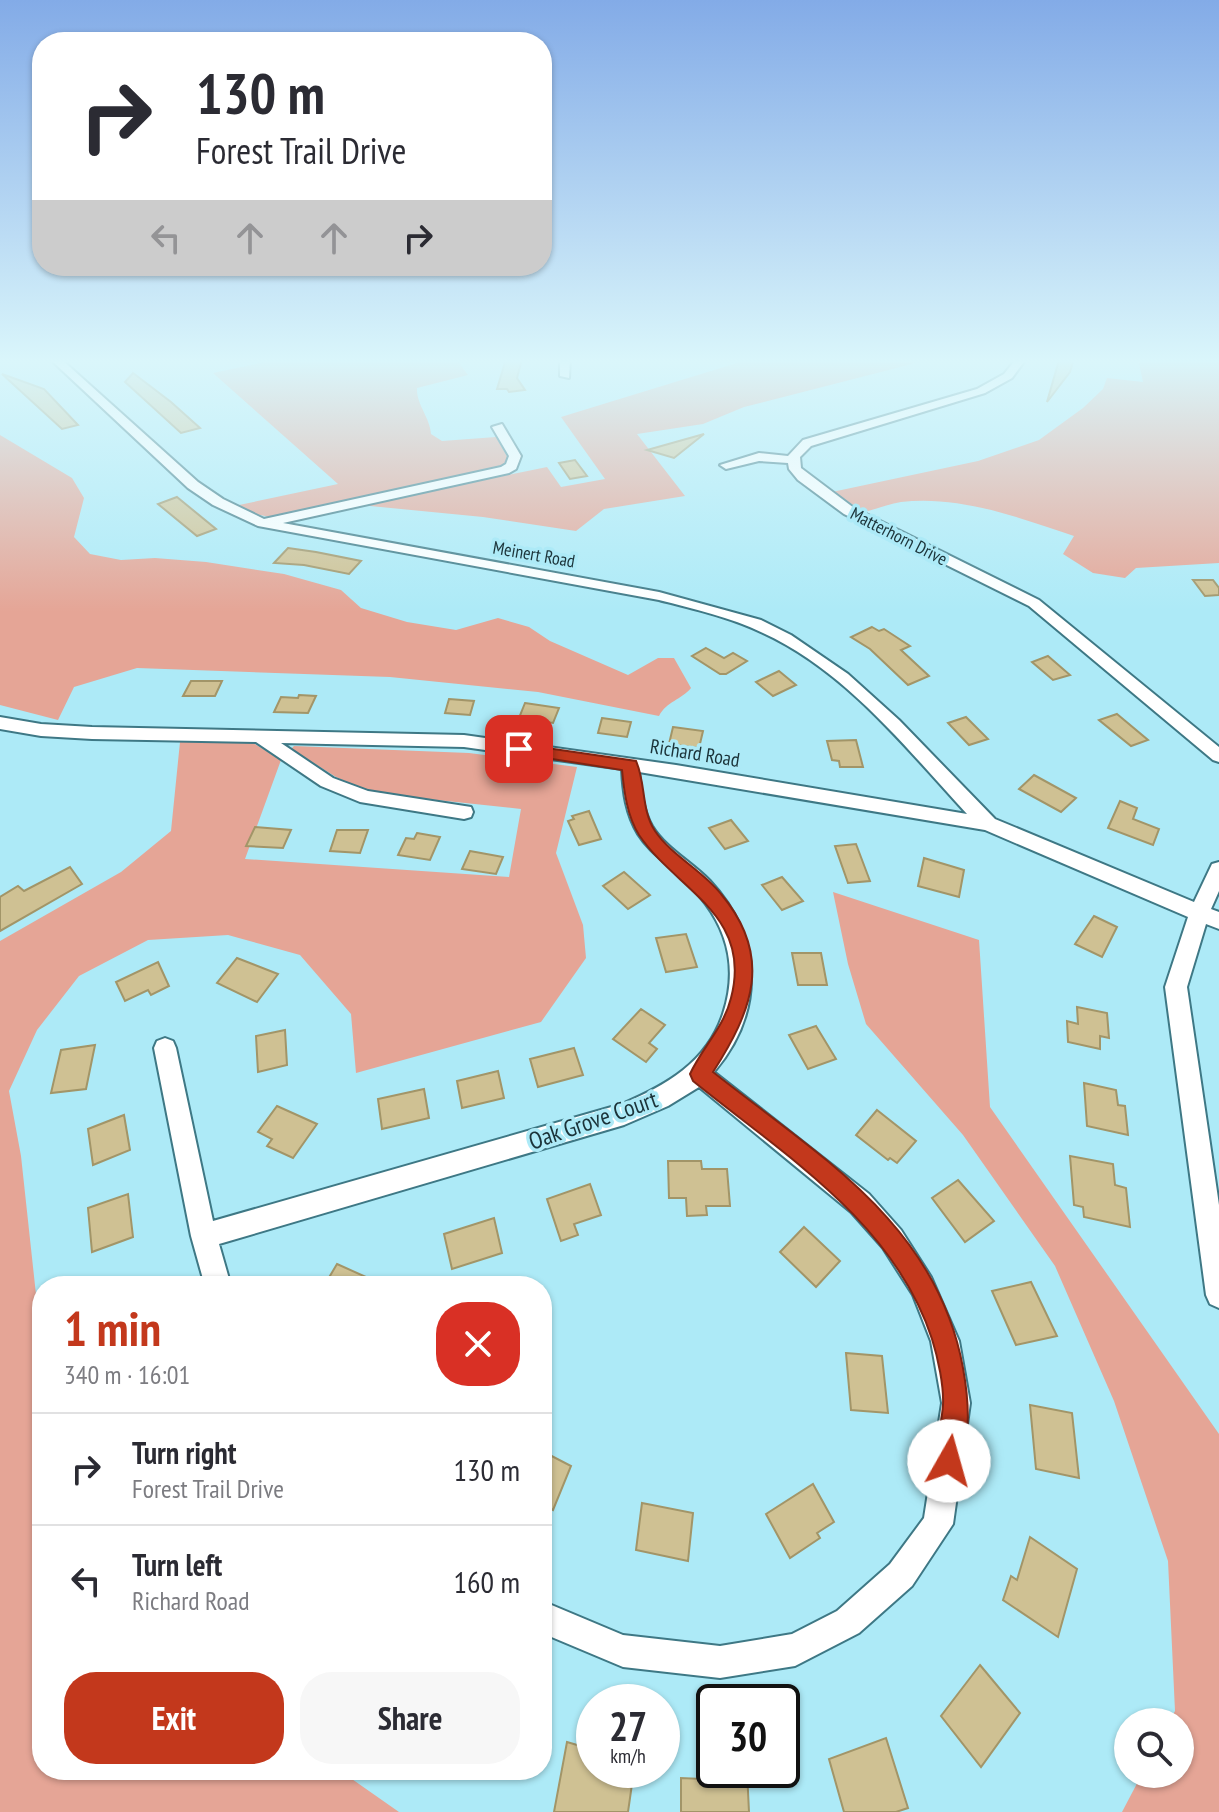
<!DOCTYPE html>
<html lang="en">
<head>
<meta charset="utf-8">
<style>
	:root { --surface:#fff; --page:#f7f7f7; --text:#2b2b33; --muted:#7c7c81; --line:#e1e1e2; --accent:#c3381c }
	body { margin:0; font-family:"PT Sans Narrow",sans-serif; background:var(--page); color:var(--text); height:100vh; display:flex; flex-direction:column; font-size:30px; white-space:nowrap }
	* { box-sizing:border-box; margin:0 }
	p { font-size:26px; color:var(--muted) }
	.icon { flex:none; width:44px; height:44px; fill:none; stroke:currentColor; stroke-width:2; stroke-linecap:round; stroke-linejoin:round }
	.map { position:relative; flex:1; overflow:hidden }
	.drawer { position:absolute; left:32px; top:1276px; width:520px; height:504px; display:flex; flex-direction:column; background:var(--surface); border-radius:32px; box-shadow:0 2px 6px #0004 }
	.drawer>* { flex:none }
	.guide { position:absolute; left:32px; top:32px; width:520px; height:244px; border-radius:32px; box-shadow:0 2px 6px #0004; background:#fff; color:var(--text); overflow:hidden }
	.tools { position:absolute; left:1114px; top:1708px; display:grid; gap:16px }
	.tools a { display:grid; place-items:center; width:80px; height:80px; border-radius:50%; background:var(--surface); box-shadow:0 2px 6px #0004; font-size:40px }
	.speed { position:absolute; left:576px; top:1684px; display:flex; gap:16px; font-size:40px; font-weight:700; text-align:center }
	.speed>* { display:grid; place-content:center; width:104px; height:104px; border-radius:50%; background:var(--surface); box-shadow:0 2px 6px #0004; line-height:1 }
	.speed small { font-size:20px; font-weight:400 }
	.speed .limit { border:4px solid #111; border-radius:12px; background:#fff; color:#111 }
	.pin { position:absolute; display:grid; place-items:center; width:68px; height:68px; color:#fff; margin:-34px; border-radius:16px; box-shadow:0 4px 12px #0006 }
	.me { position:absolute; width:88px; margin:-44px; rotate:7deg; stroke-linejoin:round; filter:drop-shadow(0 0 6px #0008) }
	.turn { display:flex; align-items:center; gap:28px; height:168px; padding:0 32px; font-size:36px }
	.turn .icon { width:104px; height:104px; stroke-width:2.5 }
	.turn b { display:block; font-size:56px; line-height:68px }
	.lanes { display:flex; align-items:center; height:76px; padding:0 32px; background:#0003; justify-content:center; gap:40px; direction:ltr }
	.lanes .off { opacity:.35 }
	.round { display:grid; place-items:center; flex:none; width:84px; height:84px; border-radius:32px; background:var(--page) }
	.head { display:flex; align-items:center; justify-content:space-between; height:136px; padding:0 32px }
	h1 { font-size:48px; font-weight:700; line-height:60px; color:var(--accent) }
	.button { display:flex; gap:16px; margin-top:auto; padding:16px 32px }
	.button a { flex:1; height:92px; border-radius:32px; background:var(--accent); color:#fff; font-size:32px; font-weight:700; line-height:92px; text-align:center }
	.button a+a { background:var(--page); color:var(--text) }
	ul { padding:0; list-style:none }
	li { display:flex; align-items:center; gap:24px; height:112px; padding:0 32px; border-top:2px solid var(--line) }
	li div { flex:1 }
	li b { display:block; font-size:30px }
	li em { font-style:normal }
	.map>svg:first-child { display:block }
</style>
</head>
<body>
<div class="map">
<svg width="1219" height="1812" viewBox="0 0 1219 1812">
	<rect width="100%" height="100%" fill="#adeaf7"/>
	<g fill="#e5a596">
		<path d="M279,359H456L468,375L417,388C416,404 430,417 431,434L442,441L496,437L509,460L502,468L487,474L270,517L255,514L239,505L338,484L213,373Z"/>
		<polygon points="750,359 920,359 912,364 744,407 703,424 637,434 685,496 604,509 576,531 483,517 360,505 547,467 561,487 605,479 561,417"/>
		<path d="M1138,359H1219V563L1136,568L1125,578L1093,573L1063,554L1074,536C1021,518 959,495 901,502C889,504 876,509 865,512L832,492L978,461L1039,440L1083,408L1103,389L1107,378L1143,382Z"/>
		<path d="M0,435L72,478L84,498L74,537L90,554L121,560L155,558L206,562L284,574L341,590L361,608L407,622L456,630L498,618L529,627L550,641L628,675L658,658H674L691,688C681,700 667,701 659,716L538,692L390,677L137,668L74,687L58,720L0,705Z"/>
		<polygon points="250,741 281,760 245,859 509,877 521,809 371,793 336,777 291,749 294,746 469,753 577,767 556,853 583,925 586,958 541,1022 356,1073 351,1014 300,955 228,935 148,940 79,976 37,1030 9,1091 21,1156 42,1350 42,1770 339,1770 399,1812 0,1812 0,941 121,872 171,831 180,742"/>
		<polygon points="833,892 979,940 990,1107 1219,1434 1219,1812 1122,1812 1142,1774 1180,1774 1180,1722 1169,1722 1175,1711 1168,1561 1114,1401 1055,1266 963,1135 866,1024 848,964"/>
	</g>
	<g fill="#cfc193" stroke="#a29568" stroke-width="2">
		<polygon points="506,359 522,359 517,378 525,390 509,392 507,389 497,389"/>
		<polygon points="1059,360 1073,362 1070,372 1047,402"/>
		<polygon points="133,373 171,402 200,428 181,433 125,382"/>
		<polygon points="2,374 44,389 78,425 62,429"/>
		<polygon points="704,434 674,458 647,450"/>
		<polygon points="575,460 587,476 570,479 559,463"/>
		<polygon points="177,497 216,529 197,536 158,504"/>
		<polygon points="288,548 316,552 361,561 349,574 304,565 274,563"/>
		<polygon points="1193,580 1213,580 1219,588 1219,595 1205,596"/>
		<polygon points="872,627 879,631 884,629 910,646 901,650 929,676 908,685 870,649 851,637"/>
		<polygon points="706,648 724,658 733,653 747,661 726,674 720,674 692,656"/>
		<polygon points="1048,656 1070,675 1053,680 1032,662"/>
		<polygon points="779,671 796,685 773,696 756,682"/>
		<polygon points="191,681 222,681 215,696 183,696"/>
		<polygon points="299,695 316,696 308,713 274,712 281,697 298,698"/>
		<polygon points="449,699 474,701 470,715 445,713"/>
		<polygon points="525,703 559,708 553,723 519,718"/>
		<polygon points="1117,714 1148,740 1131,746 1099,720"/>
		<polygon points="966,717 988,739 969,745 948,723"/>
		<polygon points="602,718 631,722 627,737 598,733"/>
		<polygon points="673,727 703,731 699,748 669,744"/>
		<polygon points="856,740 863,767 840,767 839,761 832,760 827,741"/>
		<polygon points="1034,775 1076,798 1061,812 1019,789"/>
		<polygon points="1120,801 1137,808 1133,819 1159,829 1153,845 1108,828"/>
		<polygon points="589,811 601,839 579,845 568,821 574,819 572,816"/>
		<polygon points="731,820 748,841 725,849 709,828"/>
		<polygon points="255,827 291,830 283,848 246,846"/>
		<polygon points="337,830 368,830 360,853 330,851"/>
		<polygon points="417,833 440,837 430,860 398,855 406,838 414,839"/>
		<polygon points="856,844 870,881 848,883 835,846"/>
		<polygon points="470,851 503,857 496,874 462,869"/>
		<polygon points="924,858 964,870 959,897 918,886"/>
		<polygon points="70,867 82,884 0,931 0,897 18,886 24,891"/>
		<polygon points="624,872 650,895 628,909 603,886"/>
		<polygon points="782,877 803,901 782,910 762,885"/>
		<polygon points="1094,916 1117,927 1102,957 1075,944"/>
		<polygon points="686,934 697,967 666,972 656,938"/>
		<polygon points="792,953 821,953 827,985 798,985"/>
		<polygon points="237,958 278,974 257,1002 217,983"/>
		<polygon points="158,962 169,986 151,995 148,990 125,1001 116,982"/>
		<polygon points="1077,1007 1107,1013 1109,1038 1100,1036 1100,1049 1068,1042 1067,1021 1078,1024"/>
		<polygon points="641,1009 665,1025 649,1043 657,1049 646,1062 613,1039"/>
		<polygon points="816,1026 836,1059 808,1069 789,1035"/>
		<polygon points="285,1030 287,1065 258,1072 256,1036"/>
		<polygon points="95,1045 86,1089 51,1093 61,1050"/>
		<polygon points="574,1048 583,1075 538,1087 530,1059"/>
		<polygon points="498,1071 504,1098 462,1108 457,1081"/>
		<polygon points="1084,1083 1116,1090 1118,1105 1125,1106 1128,1135 1087,1126"/>
		<polygon points="424,1089 429,1118 382,1129 378,1099"/>
		<polygon points="277,1106 317,1124 293,1158 267,1146 272,1139 258,1132"/>
		<polygon points="877,1110 916,1141 897,1163 890,1158 888,1160 856,1135"/>
		<polygon points="124,1115 130,1150 93,1165 88,1129"/>
		<polygon points="1070,1156 1113,1164 1115,1185 1126,1188 1130,1227 1084,1217 1083,1207 1074,1205"/>
		<polygon points="668,1161 701,1161 702,1169 727,1169 730,1206 706,1206 707,1215 687,1216 686,1198 669,1198"/>
		<polygon points="958,1180 994,1221 965,1242 932,1198"/>
		<polygon points="590,1184 601,1215 574,1224 578,1235 561,1241 547,1199"/>
		<polygon points="128,1194 133,1237 92,1252 88,1208"/>
		<polygon points="494,1218 502,1253 452,1269 444,1234"/>
		<polygon points="804,1227 840,1261 816,1287 780,1252"/>
		<polygon points="337,1264 386,1286 324,1286"/>
		<polygon points="1031,1282 1057,1336 1016,1345 992,1291"/>
		<polygon points="846,1353 882,1356 888,1413 851,1410"/>
		<polygon points="1030,1405 1072,1413 1079,1478 1036,1469"/>
		<polygon points="542,1451 571,1466 553,1510 542,1504"/>
		<polygon points="813,1484 834,1522 817,1533 820,1538 790,1558 766,1514"/>
		<polygon points="642,1503 693,1513 688,1561 636,1550"/>
		<polygon points="1030,1537 1077,1569 1058,1637 1003,1600 1011,1576 1017,1580"/>
		<polygon points="980,1665 1020,1713 981,1767 941,1716"/>
		<polygon points="886,1738 908,1808 896,1812 844,1812 829,1759"/>
		<polygon points="567,1742 594,1750 594,1770 634,1770 628,1812 554,1812"/>
		<polygon points="724,1770 747,1771 749,1812 681,1812 681,1778 725,1780"/>
	</g>
	<g fill="none" stroke-linecap="round" stroke-linejoin="round">
		<defs>
			<g id="minor">
				<path d="M50,359H61L198,482L223,499L264,519L501,467L506,464L509,456L492,427L502,424L521,456L516,469L509,473L283,523L659,592L761,620L791,635L848,674L899,720L995,819L1194,902L1212,864L1219,862V891L1211,909L1219,912V929L1206,924L1187,987L1219,1205V1308L1210,1304L1206,1295L1165,987L1188,917L985,830L639,772C641,790 643,810 652,826C666,849 692,862 710,881C763,938 765,1012 714,1072L869,1194L901,1230L931,1277L959,1341L970,1403L953,1524L912,1586L859,1633L795,1666L720,1678L623,1667L542,1633V1601L623,1635L720,1646L792,1634L837,1611L890,1564L924,1518L942,1403L931,1341L913,1295L883,1248L851,1212L699,1087L668,1106L624,1125L219,1244L231,1286H205L191,1236L154,1048L157,1041L165,1038L173,1041L176,1048L213,1221L622,1104C667,1085 707,1062 723,1014C742,956 720,911 677,873C663,860 648,850 638,834C626,814 623,792 622,769L464,747L281,743L333,778L368,791L471,807L473,812L471,817L464,819L360,802L321,786L256,742L92,739L41,736L0,729V717L41,724L92,727L464,735L676,765L967,814C907,749 846,671 763,633C730,617 694,609 659,600L258,526L213,505L188,488Z"/>
				<polygon points="560,359 570,359 569,378 560,376"/>
				<polygon points="1016,359 1026,359 1012,378 985,393 811,446 800,457 801,468 854,508 1039,600 1219,747 1219,762 1213,760 1029,606 844,514 798,480 789,469 788,463 759,461 726,469 720,465 759,453 788,456 803,440 977,389 1004,374"/>
			</g>
		</defs>
		<use href="#minor" stroke="#3e7885" stroke-width="4"/>
		<use href="#minor" fill="#fff" fill-rule="evenodd"/>
	</g>
	<linearGradient id="sky" x2="0" y2="1"><stop stop-color="#83abe7"/><stop offset="0.59" stop-color="#daf6fb"/><stop offset="1" stop-color="#daf6fb" stop-opacity="0"/></linearGradient>
	<rect width="1219" height="612" fill="url(#sky)"/>
	<path fill="#c3381c" stroke="#7f2412" stroke-width="2" d="M519,744L636,761C646,783 641,810 655,831C672,856 702,870 721,894C774,957 752,1011 713,1072C819,1156 937,1224 963,1368C969,1401 972,1439 958,1471L949,1475L940,1471C931,1451 942,1427 943,1405C944,1386 938,1358 932,1339C894,1222 784,1155 693,1081L690,1074C702,1048 724,1027 731,998C753,914 676,890 639,835C627,816 624,791 622,770L514,753L511,749Z"/>
	<g text-anchor="middle" dominant-baseline="central" stroke-width="7" stroke-linejoin="round" paint-order="stroke">
		<g font-size="18" fill="#1b3339" stroke="#adeaf7">
			<text transform="translate(899 536) rotate(27)">Matterhorn Drive</text>
			<text transform="translate(534 554) rotate(10)">Meinert Road</text>
		</g>
		<g font-size="20" fill="#1b3339" stroke="#adeaf7">
			<text transform="translate(695 753) rotate(9)">Richard Road</text>
		</g>
		<g font-size="24" fill="#1b3339" stroke="#adeaf7">
			<text transform="translate(593 1120) rotate(-19)">Oak Grove Court</text>
		</g>
	</g>
</svg>
<div class="tools">
<a><svg class="icon" aria-label="search" viewBox="0 0 24 24"><circle cx="10" cy="10" r="6"/><path d="M15 15l6 6"/></svg></a>
</div>
<div class="speed"><div>27<small>km/h</small></div><div class="limit">30</div></div>
<div class="pin" style="left:519px;top:749px;background:#d93025"><svg class="icon" aria-label="arrive" viewBox="0 0 24 24"><path d="M6 21V4h12l-3 4 3 4H6"/></svg></div>
<svg class="me" style="left:949px;top:1461px" viewBox="-20 -20 40 40"><circle r="19" fill="#fff"/><path d="M0-13L10 11 0 6-10 11z" fill="#c3381c"/></svg>
<div class="guide">
<div class="turn"><svg class="icon" aria-label="right" viewBox="0 0 24 24"><path d="M7 20v-9h11M14 6l5 5-5 5"/></svg><div><b>130 m</b>Forest Trail Drive</div></div>
<div class="lanes"><svg class="icon off" aria-label="left" viewBox="0 0 24 24"><path d="M17 20v-9H6M10 6l-5 5 5 5"/></svg><svg class="icon off" aria-label="ahead" viewBox="0 0 24 24"><path d="M12 20V5M6 11l6-6 6 6"/></svg><svg class="icon off" aria-label="ahead" viewBox="0 0 24 24"><path d="M12 20V5M6 11l6-6 6 6"/></svg><svg class="icon" aria-label="right" viewBox="0 0 24 24"><path d="M7 20v-9h11M14 6l5 5-5 5"/></svg></div>
</div>
<section class="drawer">
<div class="head"><div><h1>1 min</h1><p>340 m · 16:01</p></div><a class="round" style="background:#d93025;color:#fff"><svg class="icon" aria-label="close" viewBox="0 0 24 24"><path d="M6 6l12 12M18 6L6 18"/></svg></a></div>
<ul>
<li><svg class="icon" aria-label="right" viewBox="0 0 24 24"><path d="M7 20v-9h11M14 6l5 5-5 5"/></svg><div><b>Turn right</b><p>Forest Trail Drive</p></div><em>130 m</em></li>
<li><svg class="icon" aria-label="left" viewBox="0 0 24 24"><path d="M17 20v-9H6M10 6l-5 5 5 5"/></svg><div><b>Turn left</b><p>Richard Road</p></div><em>160 m</em></li>
</ul>
<div class="button"><a>Exit</a><a>Share</a></div>
</section>
</div>
</body>
</html>
